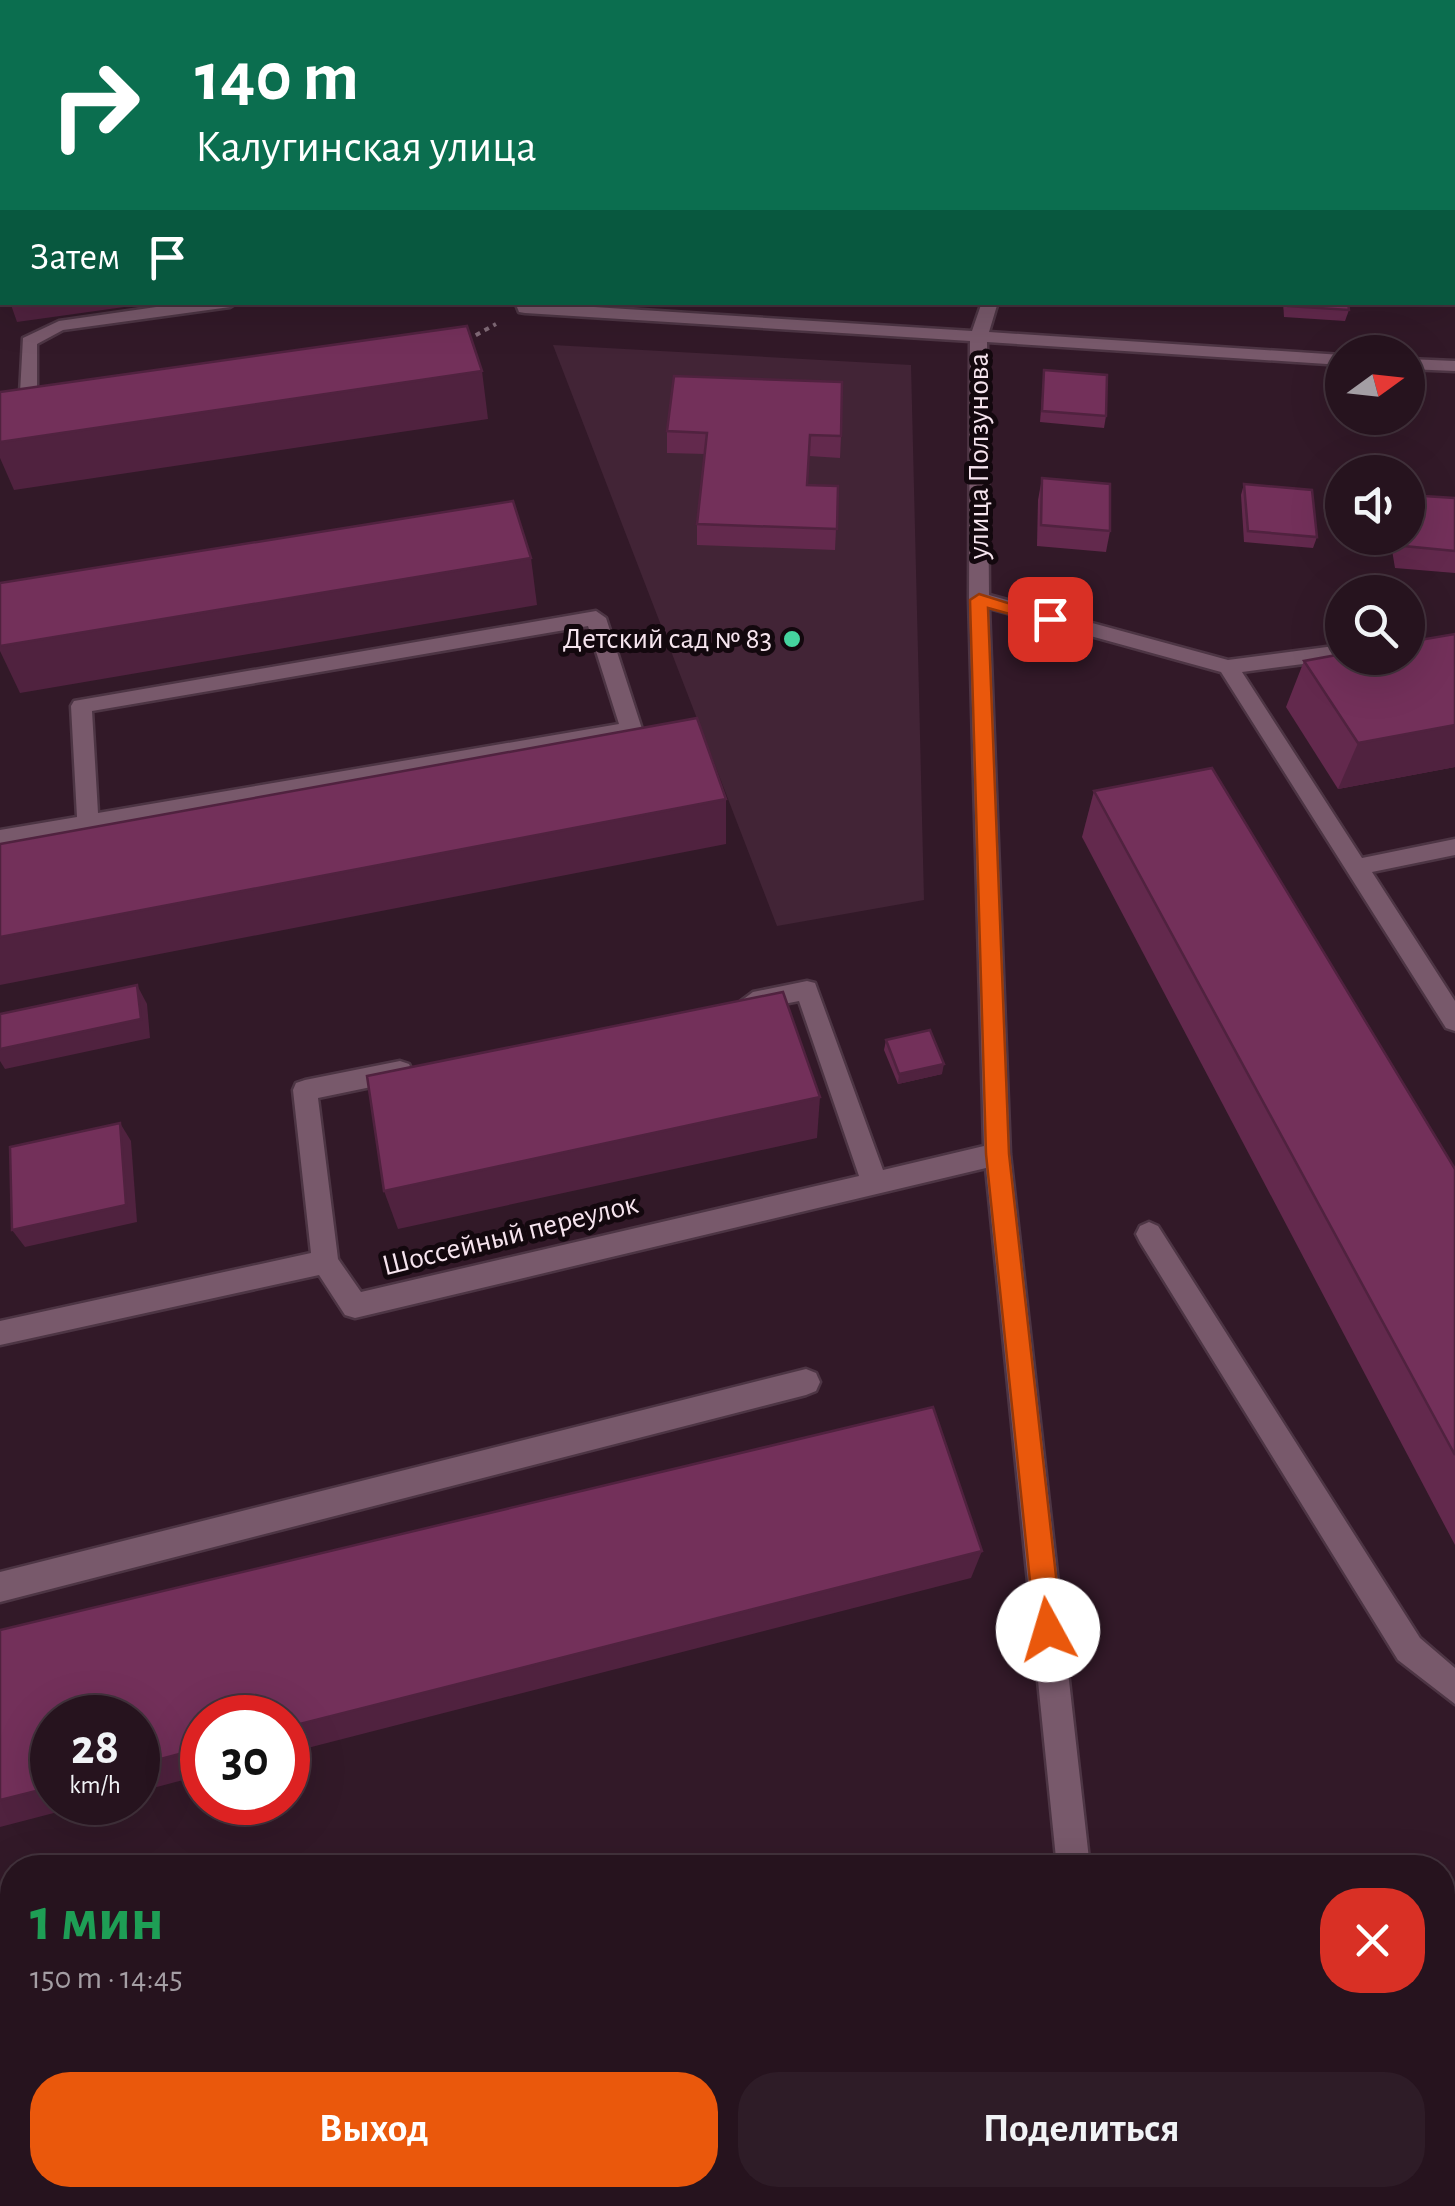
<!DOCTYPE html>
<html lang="ru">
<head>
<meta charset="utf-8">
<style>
	:root { --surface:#26131e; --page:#2e1c27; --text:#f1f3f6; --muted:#a49ea4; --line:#42323c; --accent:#ea580c }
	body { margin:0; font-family:"Alegreya Sans",sans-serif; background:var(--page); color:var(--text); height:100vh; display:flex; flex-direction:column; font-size:38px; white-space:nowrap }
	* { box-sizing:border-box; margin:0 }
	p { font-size:32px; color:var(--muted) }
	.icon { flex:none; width:55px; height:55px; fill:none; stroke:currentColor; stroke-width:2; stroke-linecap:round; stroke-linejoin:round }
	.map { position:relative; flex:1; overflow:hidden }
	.sheet { position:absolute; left:0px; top:1855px; width:1455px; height:352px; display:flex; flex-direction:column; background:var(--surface); border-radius:40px 40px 0 0; box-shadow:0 10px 40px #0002,0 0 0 2px var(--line) }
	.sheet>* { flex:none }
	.banner { position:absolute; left:0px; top:0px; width:1455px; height:305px; box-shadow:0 10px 40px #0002,0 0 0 2px var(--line); background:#0b6e4f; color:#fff; overflow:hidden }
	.needle { width:65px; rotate:75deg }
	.controls { position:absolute; left:1325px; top:335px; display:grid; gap:20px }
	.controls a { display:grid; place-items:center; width:100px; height:100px; border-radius:50%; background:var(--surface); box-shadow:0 10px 40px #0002,0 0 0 2px var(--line); font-size:50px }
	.speed { position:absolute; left:30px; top:1695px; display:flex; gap:20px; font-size:50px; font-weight:700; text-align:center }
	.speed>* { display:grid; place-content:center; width:130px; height:130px; border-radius:50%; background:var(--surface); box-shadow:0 10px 40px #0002,0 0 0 2px var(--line); line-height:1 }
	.speed small { font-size:25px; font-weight:400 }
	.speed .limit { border:15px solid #d22; background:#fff; color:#111 }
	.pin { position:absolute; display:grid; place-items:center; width:85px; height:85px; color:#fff; margin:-42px; border-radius:20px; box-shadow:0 5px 15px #0006 }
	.me { position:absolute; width:110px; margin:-55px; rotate:354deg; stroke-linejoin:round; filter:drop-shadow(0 0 8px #0008) }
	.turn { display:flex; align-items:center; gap:35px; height:210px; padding:0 30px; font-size:45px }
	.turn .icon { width:130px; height:130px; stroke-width:2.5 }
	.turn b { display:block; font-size:70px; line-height:85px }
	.then { display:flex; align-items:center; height:95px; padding:0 30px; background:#0003; gap:20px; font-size:38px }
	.round { display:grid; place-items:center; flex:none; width:105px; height:105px; border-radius:40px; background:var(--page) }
	.summary { display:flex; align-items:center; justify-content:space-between; height:170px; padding:0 30px }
	h1 { font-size:60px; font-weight:700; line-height:75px; color:#1e9e55 }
	.primary-button { display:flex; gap:20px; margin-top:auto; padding:20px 30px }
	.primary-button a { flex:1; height:115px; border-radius:40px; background:var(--accent); color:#fff; font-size:40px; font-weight:700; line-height:115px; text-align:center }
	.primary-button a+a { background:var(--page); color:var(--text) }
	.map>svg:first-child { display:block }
</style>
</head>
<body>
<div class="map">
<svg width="1455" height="2206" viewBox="0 0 1455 2206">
	<rect width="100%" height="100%" fill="#321928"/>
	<polygon fill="#422436" points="553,345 911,365 924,900 777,926"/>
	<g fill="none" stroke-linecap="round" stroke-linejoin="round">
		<defs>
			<g id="minor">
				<polygon points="956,0 975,0 977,2 958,2"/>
				<polygon points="1452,177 1455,177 1455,187 1452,186"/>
				<rect x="0" y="188" width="2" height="10"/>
				<polygon points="191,302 238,302 230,307 63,330 37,344 37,412 28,417 19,412 23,338 59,321"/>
				<polygon points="515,302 972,331 982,302 998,302 989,332 1342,355 1342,365 987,342 989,595 1228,660 1342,645 1342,658 1347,658 1342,659 1242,672 1362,858 1455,839 1455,855 1372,872 1455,1001 1455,1031 1446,1028 1221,672 989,608 1010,1154 1090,1868 1057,1868 986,1168 355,1318 345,1315 319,1275 0,1345 0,1321 311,1253 293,1090 296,1083 305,1080 400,1061 409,1064 412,1071 409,1078 400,1081 318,1098 338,1259 361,1292 859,1176 799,1001 753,1010 741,1001 753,992 807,981 815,983 883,1170 984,1146 969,599 970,341 525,313 519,312"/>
				<polygon points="1408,359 1455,361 1455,371 1408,369"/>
				<path d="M596,611L606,618L642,729L638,734L0,846V830L77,817L71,706L74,701ZM588,626L619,724L98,813L92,711Z"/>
				<polygon points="1149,1222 1158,1226 1420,1638 1455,1668 1455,1704 1398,1660 1140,1242 1136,1234 1140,1226"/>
				<polygon points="806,1369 816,1373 820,1382 816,1391 806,1395 0,1602 0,1572"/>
				<polygon points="372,2195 408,2195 409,2206 373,2206"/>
				<polygon points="1091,2195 1127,2195 1128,2206 1092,2206"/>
			</g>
		</defs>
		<use href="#minor" stroke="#4d3544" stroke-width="5"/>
		<polyline stroke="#806a77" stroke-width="4" stroke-dasharray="5 5" stroke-linecap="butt" points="467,340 496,324"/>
		<use href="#minor" fill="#78596b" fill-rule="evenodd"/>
	</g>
	<g fill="#63294d">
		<polygon points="363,0 405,0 398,2 368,2"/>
		<polygon points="825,0 905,0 905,2 830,2"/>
		<polygon points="1455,116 1455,158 1452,157 1452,118"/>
		<polygon points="1283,302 1348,302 1349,310 1345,321 1284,317"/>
		<polygon points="1044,370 1106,416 1104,428 1040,422"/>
		<polygon points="667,431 841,436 840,458 809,456 807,485 838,486 835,550 697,545 697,524 705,454 667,453"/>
		<polygon points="1042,478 1110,531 1106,552 1037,546 1038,500"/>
		<polygon points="1244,484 1317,537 1313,548 1244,542 1241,495"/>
		<polygon points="1455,498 1455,573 1395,568 1390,538 1408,538"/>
		<polygon points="1455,634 1455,767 1338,789 1286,707 1304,661"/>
		<polygon points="1094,791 1455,1169 1455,1545 1082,837"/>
		<polygon points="886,1040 942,1074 898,1084 884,1050"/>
	</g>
	<g fill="#50223f">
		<polygon points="379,0 405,0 398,2 379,2"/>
		<polygon points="676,0 694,0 688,2 676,2"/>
		<polygon points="10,302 160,302 17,322"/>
		<polygon points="482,371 488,419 14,490 0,458 0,442"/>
		<polygon points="531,558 537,605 20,693 0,651 0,646"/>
		<polygon points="1455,725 1455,767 1338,789 1358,743"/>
		<polygon points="726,799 726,844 0,985 0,937"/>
		<polygon points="137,985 147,1004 150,1038 5,1069 0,1061 0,1049"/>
		<polygon points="944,1064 942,1074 898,1084 899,1074"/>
		<polygon points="820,1097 817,1138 398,1229 384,1191"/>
		<polygon points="120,1123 131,1141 137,1222 25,1247 12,1230"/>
		<polygon points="982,1551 971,1578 288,1753 288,1727"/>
		<polygon points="202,1748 202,1775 138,1792 138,1765"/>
		<polygon points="52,1787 52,1802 96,1802 0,1827 0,1800"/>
		<polygon points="217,2195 224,2195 225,2206 218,2206"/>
	</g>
	<g fill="#73305a" stroke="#50223f" stroke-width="2.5">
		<polygon points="309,0 335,0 339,2 302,2"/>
		<polygon points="848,0 894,0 889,2 854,2"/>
		<polygon points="1455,116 1455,134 1452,133 1452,118"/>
		<rect x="0" y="235" width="2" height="40"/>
		<polygon points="1287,302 1348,302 1349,310 1288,306"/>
		<polygon points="467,326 482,371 0,442 0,392"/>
		<polygon points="1044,370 1107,375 1106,416 1042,411"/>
		<polygon points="674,376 842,382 841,436 810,435 807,485 838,486 837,529 697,524 707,433 667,431"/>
		<polygon points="1042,478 1110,484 1110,531 1041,525"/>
		<polygon points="1244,484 1312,490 1317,537 1248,531"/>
		<polygon points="1408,495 1455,498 1455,551 1404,546 1402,538 1408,538"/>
		<polygon points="513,501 531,558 0,646 0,583"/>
		<polygon points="1455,634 1455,725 1358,743 1304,661 1342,654 1342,658 1408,658 1408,642"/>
		<polygon points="697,718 726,799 0,937 0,844"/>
		<polygon points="1212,768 1455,1169 1455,1455 1094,791"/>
		<polygon points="137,985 141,1019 0,1049 0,1014"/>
		<polygon points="783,992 820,1097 384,1191 367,1076"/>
		<polygon points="930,1030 944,1064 899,1074 886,1040"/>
		<polygon points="120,1123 126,1205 12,1230 10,1147"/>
		<polygon points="933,1407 982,1551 288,1727 288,1718 202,1718 202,1748 138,1765 138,1718 52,1718 52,1787 0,1800 0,1630"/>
		<polygon points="81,2195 217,2195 218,2206 81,2206"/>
	</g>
	<polygon fill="#ea580c" stroke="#983908" stroke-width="2.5" points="979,594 1059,619 1050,625 988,608 1009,1154 1062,1630 1058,1640 1048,1644 1039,1640 1035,1630 986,1154 970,600"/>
	<circle fill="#45d49f" stroke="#13080e" stroke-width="4" cx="792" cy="639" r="10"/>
	<g text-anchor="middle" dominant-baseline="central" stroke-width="10" stroke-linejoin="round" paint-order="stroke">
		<g font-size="30" fill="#f6e4ee" stroke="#13080e">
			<text transform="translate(979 456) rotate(-90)">улица Ползунова</text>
			<text transform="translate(510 1235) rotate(-14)">Шоссейный переулок</text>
		</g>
		<g font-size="30" fill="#f6e4ee" stroke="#13080e" text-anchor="end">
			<text x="772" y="639">Детский сад № 83</text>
		</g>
	</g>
</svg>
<div class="controls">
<a><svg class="needle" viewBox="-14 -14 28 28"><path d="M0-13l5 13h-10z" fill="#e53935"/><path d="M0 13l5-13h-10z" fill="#a49ea4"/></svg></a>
<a><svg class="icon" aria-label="sound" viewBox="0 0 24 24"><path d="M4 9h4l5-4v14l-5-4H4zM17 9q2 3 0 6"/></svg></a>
<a><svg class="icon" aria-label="search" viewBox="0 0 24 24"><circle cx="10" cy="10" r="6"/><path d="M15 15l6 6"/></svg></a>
</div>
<div class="speed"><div>28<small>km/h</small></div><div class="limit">30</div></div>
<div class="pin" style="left:1050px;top:619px;background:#d93025"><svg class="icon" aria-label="arrive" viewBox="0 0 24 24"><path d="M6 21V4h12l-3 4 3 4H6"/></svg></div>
<svg class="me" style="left:1048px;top:1630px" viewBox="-20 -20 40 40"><circle r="19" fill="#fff"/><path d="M0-13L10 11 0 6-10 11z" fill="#ea580c"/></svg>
<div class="banner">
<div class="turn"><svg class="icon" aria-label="right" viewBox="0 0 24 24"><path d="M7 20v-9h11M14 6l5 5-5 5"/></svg><div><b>140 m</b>Калугинская улица</div></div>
<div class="then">Затем<svg class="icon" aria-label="arrive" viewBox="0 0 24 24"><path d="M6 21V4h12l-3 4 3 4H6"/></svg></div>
</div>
<section class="sheet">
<div class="summary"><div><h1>1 мин</h1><p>150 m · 14:45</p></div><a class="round" style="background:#d93025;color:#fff"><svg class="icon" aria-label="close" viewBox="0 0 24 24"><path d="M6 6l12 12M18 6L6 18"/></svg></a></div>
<div class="primary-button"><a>Выход</a><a>Поделиться</a></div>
</section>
</div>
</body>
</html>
